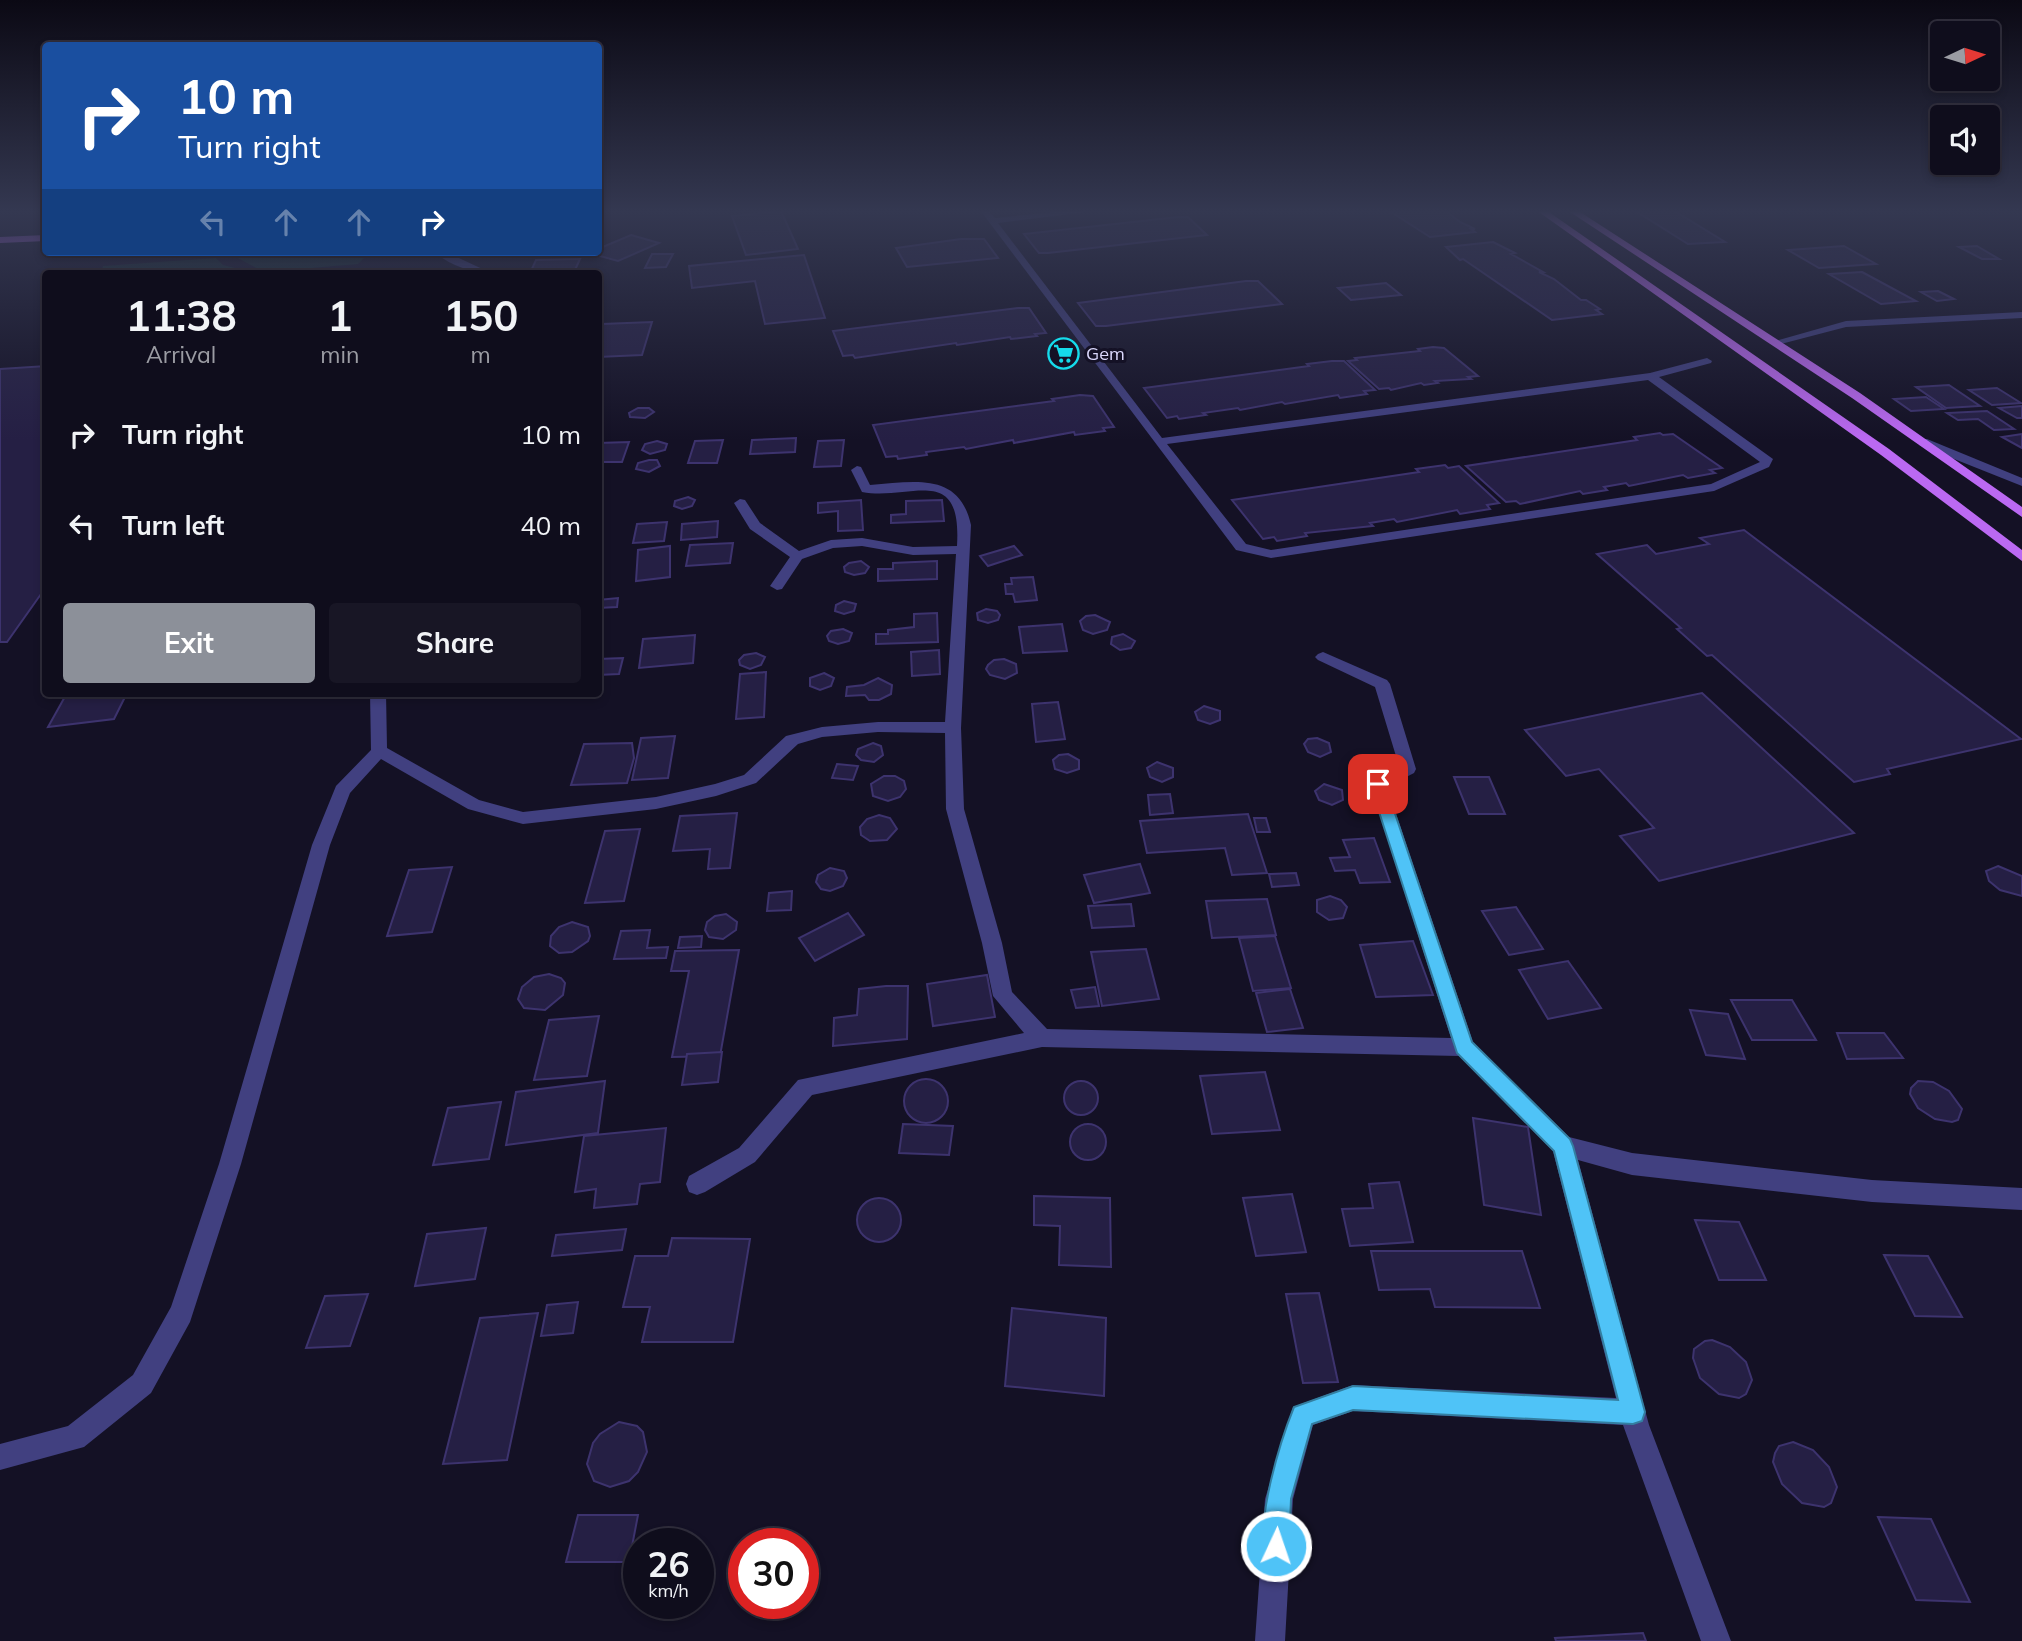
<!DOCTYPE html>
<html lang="en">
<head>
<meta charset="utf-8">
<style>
	:root { --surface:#0f0d1c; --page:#181625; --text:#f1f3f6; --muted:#9b9ca3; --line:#2f2d3b; --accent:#8c9099 }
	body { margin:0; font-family:Mulish,sans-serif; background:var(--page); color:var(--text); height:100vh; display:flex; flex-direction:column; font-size:26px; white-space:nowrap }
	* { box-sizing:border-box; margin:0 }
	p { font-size:23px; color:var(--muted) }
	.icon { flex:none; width:38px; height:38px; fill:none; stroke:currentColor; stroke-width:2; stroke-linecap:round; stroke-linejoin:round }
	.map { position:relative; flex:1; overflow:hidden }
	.drawer { position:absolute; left:42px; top:270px; width:560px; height:427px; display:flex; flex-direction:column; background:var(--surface); border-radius:7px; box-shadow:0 4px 10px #0003,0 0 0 2px var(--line) }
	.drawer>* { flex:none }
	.top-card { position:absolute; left:42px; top:42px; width:560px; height:214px; border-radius:7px; box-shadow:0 4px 10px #0003,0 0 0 2px var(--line); background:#1a4fa0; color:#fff; overflow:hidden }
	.needle { width:46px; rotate:86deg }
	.tools { position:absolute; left:1930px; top:21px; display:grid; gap:14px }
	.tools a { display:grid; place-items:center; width:70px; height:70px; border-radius:7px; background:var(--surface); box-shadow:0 4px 10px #0003,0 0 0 2px var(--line); font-size:35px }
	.speed { position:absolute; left:623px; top:1528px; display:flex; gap:14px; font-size:35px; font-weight:700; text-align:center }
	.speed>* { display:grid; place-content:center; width:91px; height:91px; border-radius:50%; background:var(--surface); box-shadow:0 4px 10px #0003,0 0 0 2px var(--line); line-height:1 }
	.speed small { font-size:18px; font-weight:400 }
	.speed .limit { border:10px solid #d22; background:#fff; color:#111 }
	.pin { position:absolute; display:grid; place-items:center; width:60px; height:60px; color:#fff; margin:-30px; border-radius:14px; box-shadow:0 4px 10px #0006 }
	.me { position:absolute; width:77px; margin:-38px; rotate:3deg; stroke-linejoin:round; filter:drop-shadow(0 0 5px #0008) }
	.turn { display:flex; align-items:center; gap:24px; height:147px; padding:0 21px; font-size:32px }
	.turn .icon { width:91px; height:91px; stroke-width:2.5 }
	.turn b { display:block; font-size:49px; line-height:60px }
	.lanes { display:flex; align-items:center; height:66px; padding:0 21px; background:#0003; justify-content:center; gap:35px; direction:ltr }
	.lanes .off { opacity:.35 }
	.eta { display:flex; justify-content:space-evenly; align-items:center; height:119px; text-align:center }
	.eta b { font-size:42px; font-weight:700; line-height:49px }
	.action { display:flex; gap:14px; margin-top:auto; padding:14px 21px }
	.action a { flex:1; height:80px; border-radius:7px; background:var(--accent); color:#fff; font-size:28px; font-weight:700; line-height:80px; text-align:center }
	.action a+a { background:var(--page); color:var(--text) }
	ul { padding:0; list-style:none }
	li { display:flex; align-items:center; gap:21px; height:91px; padding:0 21px }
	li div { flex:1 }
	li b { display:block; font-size:26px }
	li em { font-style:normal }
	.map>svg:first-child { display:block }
</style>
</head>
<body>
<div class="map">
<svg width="2022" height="1641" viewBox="0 0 2022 1641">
	<rect width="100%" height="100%" fill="#141125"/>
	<g fill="#152e2d">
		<polygon points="238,252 370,252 358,264 264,272 234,256"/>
		<polygon points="216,258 223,265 235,268 230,273 101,273 103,266"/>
	</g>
	<g fill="#251f44" stroke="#3d336e" stroke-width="2">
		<polygon points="1388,210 1445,210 1460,222 1475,229 1471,229 1475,232 1430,237"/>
		<polygon points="1634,210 1673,210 1725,242 1688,244"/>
		<polygon points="781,211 798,249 746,255 732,216"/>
		<polygon points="1178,217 1188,217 1207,235 1048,253 1039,253 1024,234"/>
		<polygon points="631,235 659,243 618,261 589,253 598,252 598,249"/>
		<polygon points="961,239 984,239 998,258 907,267 896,248"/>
		<polygon points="1493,242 1515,253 1511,254 1543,272 1539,272 1554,279 1581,300 1586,300 1600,309 1596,310 1602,314 1552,320 1463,259 1460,260 1446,247"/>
		<polygon points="1844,246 1876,264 1819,268 1788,250"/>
		<polygon points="1977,246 1999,259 1982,259 1959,247"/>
		<polygon points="652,254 673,254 666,267 645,268"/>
		<polygon points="804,255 825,318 765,324 755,281 692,288 689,266"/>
		<polygon points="580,259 575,270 531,271 536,260"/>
		<polygon points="1862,272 1916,301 1881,304 1829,274"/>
		<polygon points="1246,281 1258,281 1282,304 1106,326 1096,326 1078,303"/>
		<polygon points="1386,283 1401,295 1351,300 1338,288"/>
		<polygon points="1938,291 1954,299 1937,301 1921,292"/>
		<polygon points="1018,308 1029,308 1046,333 1035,334 1037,336 1011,339 1010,337 957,345 956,343 855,358 853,355 843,356 833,331"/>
		<polygon points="652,322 642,355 598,357 598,333 602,324"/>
		<polygon points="1433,347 1444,348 1478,376 1468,377 1471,379 1435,381 1438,383 1424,385 1421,383 1391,390 1389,388 1379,389 1348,361 1357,360 1355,358 1420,351 1418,349"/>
		<polygon points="1332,361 1344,361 1375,390 1364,391 1367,394 1340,398 1338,395 1285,404 1282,402 1240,410 1238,408 1203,413 1206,415 1179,419 1177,416 1167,418 1144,388 1309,366 1307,364"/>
		<polygon points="46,366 46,587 7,642 0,642 0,369"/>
		<polygon points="1949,385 1980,406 1946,408 1916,387"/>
		<polygon points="1997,388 2021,403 1992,405 1969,390"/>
		<polygon points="1080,395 1093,396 1114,427 1103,428 1105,431 1075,435 1074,432 1014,443 1013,440 966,449 964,447 926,452 927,455 898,459 897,456 886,457 873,425 1054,401 1052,399"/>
		<polygon points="1926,397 1944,409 1911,411 1894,399"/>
		<polygon points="2022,406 2022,418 2017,418 1999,408"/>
		<polygon points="638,408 649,408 654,412 645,418 630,417 629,413"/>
		<polygon points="1987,411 2014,429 1994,430 1978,419 1958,420 1947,413"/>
		<polygon points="1660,433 1663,435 1673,434 1722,468 1710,470 1715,473 1688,478 1683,475 1629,486 1626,483 1604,487 1607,490 1583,494 1580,491 1520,504 1516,501 1506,502 1466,466 1637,440 1634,437"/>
		<polygon points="2022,434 2022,448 2002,437"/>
		<polygon points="796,438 795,452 750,454 752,440"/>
		<polygon points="723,440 717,463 688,463 695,441"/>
		<polygon points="844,440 841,466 814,467 818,441"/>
		<polygon points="657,441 667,444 665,450 650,454 642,450 645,444"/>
		<polygon points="629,442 622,462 598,462 598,443"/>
		<polygon points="649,460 657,460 660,466 649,472 636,469 638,463"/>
		<polygon points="1445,465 1448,468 1459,466 1499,503 1487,505 1490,509 1460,514 1457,510 1397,522 1394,519 1370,523 1373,526 1305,533 1307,536 1277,541 1274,537 1263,539 1232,500 1419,472 1416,469"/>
		<polygon points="688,497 695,500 692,506 682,509 674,506 675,501"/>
		<polygon points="861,500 863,530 838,531 838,511 818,513 818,503"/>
		<polygon points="942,500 944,521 891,523 891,515 906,514 906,501"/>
		<polygon points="718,521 717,537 681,540 682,524"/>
		<polygon points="667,522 664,541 633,543 637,524"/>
		<polygon points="1744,530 2021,739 1887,769 1890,774 1854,782 1712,655 1707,656 1677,629 1681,628 1597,554 1647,545 1656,554 1709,544 1700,538"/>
		<polygon points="733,543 730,563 686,566 690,545"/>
		<polygon points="670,546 670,577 636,581 638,550"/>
		<polygon points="1014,546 1022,555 988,566 980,556"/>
		<polygon points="861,561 869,567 865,573 854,575 845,572 844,567 849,563"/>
		<polygon points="937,561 937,579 878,581 878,569 893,569 893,563"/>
		<polygon points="1033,577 1037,600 1015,602 1013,594 1006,594 1005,584 1012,584 1011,578"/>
		<polygon points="618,598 617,607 598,608 598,600"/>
		<polygon points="844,601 856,604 854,611 844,614 835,611 836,605"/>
		<polygon points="986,609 997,611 1000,615 998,620 988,623 978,620 977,613"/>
		<polygon points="937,613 938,642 876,644 876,634 888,634 888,630 914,627 914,614"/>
		<polygon points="1095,615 1110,622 1107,630 1093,634 1083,630 1080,621 1086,616"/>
		<polygon points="1062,624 1067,651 1023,653 1019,627"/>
		<polygon points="843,629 852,633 849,641 838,644 829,641 827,636 831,631"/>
		<polygon points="1123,634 1135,641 1131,648 1120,650 1111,644 1112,637"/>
		<polygon points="695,635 693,663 639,668 643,639"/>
		<polygon points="939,650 940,674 912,676 911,652"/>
		<polygon points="756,653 765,657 761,665 750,669 740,665 739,660 744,655"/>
		<polygon points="623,658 619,674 598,675 598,659"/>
		<polygon points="1004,659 1016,664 1017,673 1005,679 990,675 986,669 988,665 994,660"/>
		<polygon points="766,672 764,717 736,719 740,674"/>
		<polygon points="824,673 834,678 831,686 820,690 810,686 810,678"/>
		<polygon points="878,678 892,685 891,694 879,700 869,700 865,695 846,696 847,687 864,685"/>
		<polygon points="67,693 127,693 114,719 48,727"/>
		<polygon points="1702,693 1854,833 1659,881 1620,836 1654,828 1599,769 1566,776 1525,730"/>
		<polygon points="1058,702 1065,739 1036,742 1032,704"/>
		<polygon points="1204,706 1220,711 1220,720 1210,724 1198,720 1195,712"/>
		<polygon points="675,736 668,778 632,780 641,738"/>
		<polygon points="1317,738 1329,743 1331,752 1320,757 1308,752 1304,744 1308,739"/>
		<polygon points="632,743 634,758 627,783 571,785 584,744"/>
		<polygon points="873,743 881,746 883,755 874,762 861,760 856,755 858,749"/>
		<polygon points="1068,754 1079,760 1079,769 1067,773 1055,769 1053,760 1059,755"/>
		<polygon points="1157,762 1173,768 1173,777 1162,782 1150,777 1147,768"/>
		<polygon points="837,764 858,766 853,780 832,778"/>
		<polygon points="884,776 895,776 904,781 906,789 900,797 888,801 873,796 871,784"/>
		<polygon points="1454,777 1489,777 1505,814 1469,814"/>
		<polygon points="1324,784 1342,790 1343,800 1332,805 1319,800 1315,791"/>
		<polygon points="1170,794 1173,813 1150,815 1148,795"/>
		<polygon points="737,813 730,868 708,869 710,849 673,851 680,816"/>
		<polygon points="1248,814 1267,873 1232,875 1225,848 1147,853 1140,821"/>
		<polygon points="879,815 890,818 897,829 887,840 870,841 861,835 860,827 867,819"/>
		<polygon points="1254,818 1266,818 1270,832 1257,832"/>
		<polygon points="640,829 624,901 585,903 605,831"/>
		<polygon points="1374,838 1390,882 1360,883 1355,870 1335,871 1330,858 1350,857 1343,840"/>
		<polygon points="1140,864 1150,893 1094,903 1084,875"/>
		<polygon points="1998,866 2022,876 2022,896 2000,890 1989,881 1986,871"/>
		<polygon points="452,867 432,932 387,936 409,870"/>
		<polygon points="830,868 844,871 847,878 843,886 830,891 821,889 816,882 818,875"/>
		<polygon points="1296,873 1299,885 1272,887 1269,874"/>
		<polygon points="792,891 791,910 767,911 769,893"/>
		<polygon points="1330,896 1341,900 1347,907 1343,918 1329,920 1317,912 1317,900"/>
		<polygon points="1267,899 1276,935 1212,938 1206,901"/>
		<polygon points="1131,904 1134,926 1092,928 1088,906"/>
		<polygon points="1516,907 1543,949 1509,955 1482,911"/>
		<polygon points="848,913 864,935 815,961 799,938"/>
		<polygon points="726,914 737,922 736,930 723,939 709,937 705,930 707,922 715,916"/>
		<polygon points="572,922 588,927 590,936 588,941 572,952 559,953 550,946 551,936 559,927"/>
		<polygon points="650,930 647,948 668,947 666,958 614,959 621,931"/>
		<polygon points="702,936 701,947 678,948 680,937"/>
		<polygon points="1275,936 1291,988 1253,991 1239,938"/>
		<polygon points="1413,941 1433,995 1376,997 1360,945"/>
		<polygon points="1146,949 1159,999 1102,1006 1091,952"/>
		<polygon points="739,950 720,1056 672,1057 689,971 671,971 675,951"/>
		<polygon points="1568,961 1601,1008 1548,1019 1519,970"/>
		<polygon points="549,974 561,978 565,983 563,995 545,1010 524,1008 518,999 522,987 534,977"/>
		<polygon points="987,975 995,1017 933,1026 927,984"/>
		<polygon points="886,986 908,986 907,1039 833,1046 834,1018 857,1015 859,989"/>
		<polygon points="1095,987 1099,1006 1076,1008 1071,990"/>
		<polygon points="1290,989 1303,1028 1267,1032 1256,993"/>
		<polygon points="1731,1000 1792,1000 1816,1040 1752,1040"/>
		<polygon points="1690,1010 1728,1014 1745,1059 1706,1055"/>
		<polygon points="599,1016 587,1076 534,1080 549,1020"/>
		<polygon points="1837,1033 1884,1033 1903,1058 1847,1059"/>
		<polygon points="722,1052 718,1082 682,1085 687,1054"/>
		<polygon points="1265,1072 1280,1130 1212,1134 1200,1076"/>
		<circle cx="926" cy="1101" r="22"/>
		<circle cx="1081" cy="1098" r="17"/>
		<polygon points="605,1081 598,1133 506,1145 516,1092"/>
		<polygon points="1918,1081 1933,1082 1949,1091 1962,1109 1958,1120 1952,1122 1935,1119 1918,1108 1910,1094 1911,1088"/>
		<polygon points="501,1102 489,1159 433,1165 448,1108"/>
		<polygon points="1473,1118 1528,1127 1541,1215 1484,1205"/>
		<polygon points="903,1124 953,1126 949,1155 899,1153"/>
		<circle cx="1088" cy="1142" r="18"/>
		<polygon points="666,1128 660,1182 640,1184 637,1204 594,1208 596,1189 575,1192 584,1136"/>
		<polygon points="1399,1182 1413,1242 1350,1246 1342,1209 1373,1208 1369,1184"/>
		<polygon points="1292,1194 1306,1252 1256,1256 1243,1198"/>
		<polygon points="1034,1196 1110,1198 1111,1267 1059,1265 1060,1226 1034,1225"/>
		<circle cx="879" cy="1220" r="22"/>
		<polygon points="1695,1220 1739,1222 1766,1280 1719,1280"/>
		<polygon points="486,1228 475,1279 415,1286 427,1234"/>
		<polygon points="626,1229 622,1250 552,1256 556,1235"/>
		<polygon points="672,1238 750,1239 733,1342 642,1342 650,1307 623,1307 635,1256 668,1256"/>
		<polygon points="1371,1251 1522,1251 1540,1308 1435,1307 1430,1289 1379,1290"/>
		<polygon points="1884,1255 1928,1256 1962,1317 1915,1316"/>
		<polygon points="1319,1293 1338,1382 1303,1383 1286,1294"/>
		<polygon points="368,1294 350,1346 306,1348 325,1296"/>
		<polygon points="578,1302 573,1333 541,1336 547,1305"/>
		<polygon points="1012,1308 1106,1318 1104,1396 1005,1386"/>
		<polygon points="538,1313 507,1460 443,1464 480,1318"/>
		<polygon points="1712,1340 1730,1347 1746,1362 1752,1380 1746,1394 1739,1398 1719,1394 1700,1378 1693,1358 1694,1349 1705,1341"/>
		<polygon points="619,1422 637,1426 643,1432 647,1452 638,1472 629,1481 610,1487 594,1481 587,1464 593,1443 600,1434"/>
		<polygon points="1793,1442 1813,1450 1829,1467 1837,1487 1831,1503 1824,1507 1802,1503 1782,1484 1773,1462 1775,1453 1779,1446"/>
		<polygon points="578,1515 638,1515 629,1562 566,1562"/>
		<polygon points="1878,1517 1931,1519 1970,1602 1916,1600"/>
		<polygon points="1643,1633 1646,1641 1556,1641 1555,1638"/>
	</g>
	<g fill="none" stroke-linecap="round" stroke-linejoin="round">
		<g fill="#414080" fill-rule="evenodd">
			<path d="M980,210H988L995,218L1074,210H1103L998,223L1162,438L1650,373L1707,358L1712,361L1711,363L1659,377L1773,459L1769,467L1714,491L1271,558L1236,550ZM1648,380L1760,462L1711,484L1271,550L1246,544L1167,444Z"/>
			<path d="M435,252H446L491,273C473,273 448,265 435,252Z"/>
			<polygon points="2022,312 2022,318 1846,327 1777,345 1772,342 1846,321"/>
			<polygon points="1919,439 1927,439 2022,478 2022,486 1919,445"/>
			<path d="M857,466L861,467L870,485C914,482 959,471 971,525L961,728L964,809L1002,943L1012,992L1047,1029L1451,1038L1370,784L1372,780L1399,766L1375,687L1318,660L1315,657L1318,654L1323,652L1387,680L1390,684L1416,769L1414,773L1387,787L1473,1042L1569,1137L1632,1153L1872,1180L2022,1188V1210L1872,1202L1632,1175L1578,1160L1649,1425L1731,1641H1701L1623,1425L1353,1411L1313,1425L1293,1499L1285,1641H1255L1265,1499L1293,1407L1353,1385L1616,1398L1553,1151L1459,1056L1042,1047L812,1095L755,1162L705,1192L697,1195L689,1192L686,1184L689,1176L739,1148L798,1080L1024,1033L993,996L982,943L946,809L945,733L878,732L822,737L798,744L756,783L716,796L656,809L523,824L468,809L381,759L350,793L330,845L241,1164L190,1322L151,1393L84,1447L0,1470V1444L68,1426L133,1375L171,1307L219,1164L312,845L336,786L371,750L370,693H386L387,748L479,800L523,812L656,797L715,784L744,775L786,736L822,727L878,722H945L956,554L913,555L862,546L833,548L802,559L782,589L777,590L770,586L790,557L750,529L734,503L740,499L745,500L760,523L799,551L831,540L862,538L913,547L957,546C962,462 911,501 862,492L851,470Z"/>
		</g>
		<g fill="#bb69f2" fill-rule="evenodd">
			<polygon points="1536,210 1546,210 1889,449 2022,550 2022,561 1881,455"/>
			<polygon points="1567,210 1577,210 1860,393 2022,507 2022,517 1852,398"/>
			<polygon points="46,235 46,241 0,243 0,237"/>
		</g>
	</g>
	<linearGradient id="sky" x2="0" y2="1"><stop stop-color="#0b0914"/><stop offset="0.48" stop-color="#343851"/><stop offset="1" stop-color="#343851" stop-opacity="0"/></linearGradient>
	<rect width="2022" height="440" fill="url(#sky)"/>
	<path fill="#4fc3f7" stroke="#337fa1" stroke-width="2" d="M1378,779L1385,784L1472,1042L1570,1139L1573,1146L1645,1412L1642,1421L1633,1424L1353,1410L1312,1424L1291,1499L1289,1546L1285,1555L1276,1559L1267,1555C1254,1524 1281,1439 1294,1407L1353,1386L1618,1400L1554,1151L1457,1053L1370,784Z"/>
	<defs>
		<symbol id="supermarket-ring" viewBox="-11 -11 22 22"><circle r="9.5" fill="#141125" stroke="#15dbeb" stroke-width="1.5"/><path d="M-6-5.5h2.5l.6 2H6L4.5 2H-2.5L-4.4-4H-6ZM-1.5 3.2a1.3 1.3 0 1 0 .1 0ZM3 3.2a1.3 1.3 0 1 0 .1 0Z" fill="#15dbeb"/></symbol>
	</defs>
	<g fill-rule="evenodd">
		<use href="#supermarket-ring" x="1046" y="336" width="35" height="35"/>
	</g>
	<g text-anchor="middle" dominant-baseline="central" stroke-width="6" stroke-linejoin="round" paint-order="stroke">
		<g font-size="18" fill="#dbd8fc" stroke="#141125" text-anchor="start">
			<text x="1086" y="353">Gem</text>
		</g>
	</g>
</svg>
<div class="tools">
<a><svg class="needle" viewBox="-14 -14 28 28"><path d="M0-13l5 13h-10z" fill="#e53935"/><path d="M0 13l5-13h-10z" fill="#9b9ca3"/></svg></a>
<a><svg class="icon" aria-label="sound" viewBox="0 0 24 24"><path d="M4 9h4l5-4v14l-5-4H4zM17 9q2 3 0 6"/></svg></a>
</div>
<div class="speed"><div>26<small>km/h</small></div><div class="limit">30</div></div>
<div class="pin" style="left:1378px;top:784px;background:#d93025"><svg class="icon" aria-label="arrive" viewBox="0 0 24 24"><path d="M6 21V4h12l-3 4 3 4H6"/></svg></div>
<svg class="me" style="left:1276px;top:1546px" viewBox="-20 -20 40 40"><circle r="17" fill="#4fc3f7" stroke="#fff" stroke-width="3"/><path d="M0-11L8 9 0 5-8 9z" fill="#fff"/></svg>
<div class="top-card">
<div class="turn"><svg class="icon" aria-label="right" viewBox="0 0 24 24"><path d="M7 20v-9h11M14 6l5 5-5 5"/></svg><div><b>10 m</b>Turn right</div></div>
<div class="lanes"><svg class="icon off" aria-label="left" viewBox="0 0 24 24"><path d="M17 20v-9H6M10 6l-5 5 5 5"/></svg><svg class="icon off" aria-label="ahead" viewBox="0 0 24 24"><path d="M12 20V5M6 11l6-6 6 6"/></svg><svg class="icon off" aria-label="ahead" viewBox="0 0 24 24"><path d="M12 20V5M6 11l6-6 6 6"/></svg><svg class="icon" aria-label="right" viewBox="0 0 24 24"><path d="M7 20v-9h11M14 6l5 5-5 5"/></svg></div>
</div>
<section class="drawer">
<div class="eta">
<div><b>11:38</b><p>Arrival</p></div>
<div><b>1</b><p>min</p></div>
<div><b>150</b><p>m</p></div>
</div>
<ul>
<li><svg class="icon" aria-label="right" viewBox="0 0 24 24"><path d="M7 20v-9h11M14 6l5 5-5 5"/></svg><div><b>Turn right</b></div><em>10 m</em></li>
<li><svg class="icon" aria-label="left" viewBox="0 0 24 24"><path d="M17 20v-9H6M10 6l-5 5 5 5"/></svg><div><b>Turn left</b></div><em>40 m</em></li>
</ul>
<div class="action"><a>Exit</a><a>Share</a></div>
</section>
</div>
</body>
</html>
